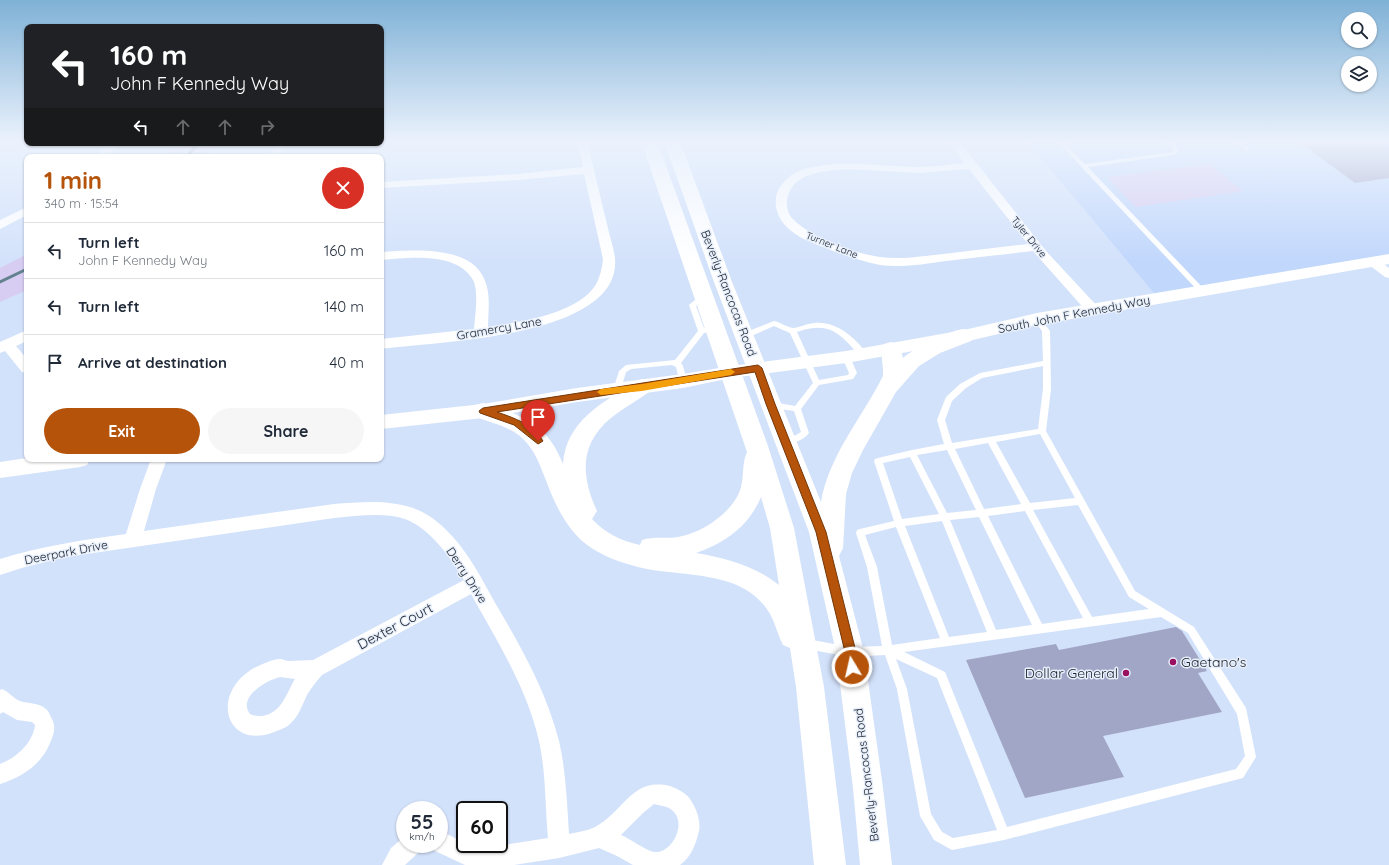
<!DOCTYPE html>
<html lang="en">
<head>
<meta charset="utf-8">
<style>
	:root { --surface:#fff; --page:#f6f6f7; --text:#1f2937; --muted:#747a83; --line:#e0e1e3; --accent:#b45309 }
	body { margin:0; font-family:Quicksand,sans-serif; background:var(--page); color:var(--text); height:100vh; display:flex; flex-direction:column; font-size:15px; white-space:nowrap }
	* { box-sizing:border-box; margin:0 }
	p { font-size:13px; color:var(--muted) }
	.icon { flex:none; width:22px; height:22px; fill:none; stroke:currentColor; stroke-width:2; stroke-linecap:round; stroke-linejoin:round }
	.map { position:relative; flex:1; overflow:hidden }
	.drawer { position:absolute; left:24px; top:154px; width:360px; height:308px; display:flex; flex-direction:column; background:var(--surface); border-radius:8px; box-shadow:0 1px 3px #0004 }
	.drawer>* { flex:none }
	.banner { position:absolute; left:24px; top:24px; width:360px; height:122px; border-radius:8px; box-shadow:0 1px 3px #0004; background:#202124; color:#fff; overflow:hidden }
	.controls { position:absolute; left:1341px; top:12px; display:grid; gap:8px }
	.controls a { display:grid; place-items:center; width:36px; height:36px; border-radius:50%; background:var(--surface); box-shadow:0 1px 3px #0004; font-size:20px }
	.speed { position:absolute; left:396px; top:801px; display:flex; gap:8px; font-size:20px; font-weight:700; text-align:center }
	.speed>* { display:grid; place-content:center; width:52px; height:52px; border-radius:50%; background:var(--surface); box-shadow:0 1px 3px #0004; line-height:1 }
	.speed small { font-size:10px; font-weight:400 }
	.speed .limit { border:2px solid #111; border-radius:6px; background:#fff; color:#111 }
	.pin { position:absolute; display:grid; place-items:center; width:34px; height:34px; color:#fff; margin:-41px -17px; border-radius:50% 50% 50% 0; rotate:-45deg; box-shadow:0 0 4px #0007 }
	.pin .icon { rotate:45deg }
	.me { position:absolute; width:44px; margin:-22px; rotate:351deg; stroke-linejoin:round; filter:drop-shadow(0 0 3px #0008) }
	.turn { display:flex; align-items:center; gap:14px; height:84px; padding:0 20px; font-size:18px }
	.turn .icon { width:52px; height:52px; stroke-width:2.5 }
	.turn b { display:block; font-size:28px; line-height:34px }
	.lanes { display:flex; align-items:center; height:38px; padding:0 20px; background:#0003; justify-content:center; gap:20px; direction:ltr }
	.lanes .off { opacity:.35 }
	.round { display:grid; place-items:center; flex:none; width:42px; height:42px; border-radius:21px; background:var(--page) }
	.headline { display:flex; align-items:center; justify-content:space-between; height:68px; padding:0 20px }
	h1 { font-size:24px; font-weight:700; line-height:30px; color:var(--accent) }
	.primary-button { display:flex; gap:8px; margin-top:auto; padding:8px 20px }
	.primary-button a { flex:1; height:46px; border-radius:24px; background:var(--accent); color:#fff; font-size:16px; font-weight:700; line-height:46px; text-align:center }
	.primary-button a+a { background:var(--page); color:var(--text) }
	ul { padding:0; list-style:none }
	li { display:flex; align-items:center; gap:12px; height:56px; padding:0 20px; border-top:1px solid var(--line) }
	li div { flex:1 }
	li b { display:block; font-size:15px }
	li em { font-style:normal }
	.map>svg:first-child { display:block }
</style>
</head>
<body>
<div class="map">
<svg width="1389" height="865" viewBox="0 0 1389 865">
	<rect width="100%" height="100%" fill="#d3e2fb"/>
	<polygon fill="#c1d7fc" points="1027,141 1389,141 1389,259 1158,298"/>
	<g fill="#d7cdf2">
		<polygon points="177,143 219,143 206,157 165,157"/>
		<polygon points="1210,164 1243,191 1136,207 1107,177"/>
		<polygon points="27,254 27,290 0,302 0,268"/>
	</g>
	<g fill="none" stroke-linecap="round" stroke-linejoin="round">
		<g stroke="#628290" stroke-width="3">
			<polyline points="187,157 198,143"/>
			<polyline points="0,282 27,269"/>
		</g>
	</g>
	<g fill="#a1a6c6">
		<polygon points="1298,141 1385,141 1389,144 1389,178 1355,183"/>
		<polygon points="1176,627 1182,631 1207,671 1198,673 1222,712 1103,736 1124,777 1025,798 966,660 1056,644 1059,650"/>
	</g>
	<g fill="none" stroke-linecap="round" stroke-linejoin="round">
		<g fill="#fff" fill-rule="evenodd">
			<polygon points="1057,141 1063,141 1085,164 1172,152 1173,149 1165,141 1171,141 1179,149 1176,154 1174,155 1088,167 1204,289 1204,293 1200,293"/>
			<polygon points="1233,141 1240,141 1251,150 1246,151"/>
			<polygon points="702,294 704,294 707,296 696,306 704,328 716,327 720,329 716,331 704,333 681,363 683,366 687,381 686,383 680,383 676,367 672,365 631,369 626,372 620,392 614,392 613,390 619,371 626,365 675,360 698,331 689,305"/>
			<path d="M1035,317H1039L1050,331L1051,389L1046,431L1135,591L1194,627L1246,708L1256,757L1243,778L1239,779L1004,840L952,850L934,840L920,816L897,689L885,655L850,657L807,649L804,647L802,644L804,641L807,639L850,647L882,646L867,567L856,533L857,530L860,529L894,521L874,461L875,459L878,458L912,450L944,444L937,420L946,397L960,384L980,373L1043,361L1042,331L1033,319ZM1043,366V389L1038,429L952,443L945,420L952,401L966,388L982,378ZM1040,434L1075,498L1030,503L996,442ZM988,443L1021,504L984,509L955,449ZM947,450L976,510L947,513L917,455ZM910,457L939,514L902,519L883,463ZM1078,505L1129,597L1149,609L1092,617L1033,510ZM1025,511L1083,618L1042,624L988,516ZM979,517L1032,625L996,630L950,520ZM942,521L987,632L949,637L905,526ZM896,527L940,638L892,645L877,567L865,535ZM1161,617L1188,633L1237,714L1245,756L1236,769L1007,827L945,672L904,652ZM896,659L937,678L997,830L953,838L942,832L931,814L907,689Z"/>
			<path d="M774,321C780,322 788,328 794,328C801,327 808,323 815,323C836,321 856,338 867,354L863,357L860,356C839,333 830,321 797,332L819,380L848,375L849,373L842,357L846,354L850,357L857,373L853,379L819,385L801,409L809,433C804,440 791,445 783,443L782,441L783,439L796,435L801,432L794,411L773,408L769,405L773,402L795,406L813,383L790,333L774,326L747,338L744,339L740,336L741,334Z"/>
		</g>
		<g fill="#fff" fill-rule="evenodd">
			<path d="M577,141H587C594,169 600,196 607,224C609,235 614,247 615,259C621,338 433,342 381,349V339L474,329C475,316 479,291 473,280C457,251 407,258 381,260V252C411,250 472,244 485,281C491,295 488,312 488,327C520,322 576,314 595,286C600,278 602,268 603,259L584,174L518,180L381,188V182L518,174L583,167Z"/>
			<path d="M949,141H959L1046,251L1098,307L1100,310L1098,313L1093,314L1088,313L1033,251C1004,254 975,258 946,261C925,264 901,268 880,265C856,260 835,252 813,243C794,236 773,221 776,198C777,186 790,174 801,170C840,158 879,167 919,167C934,167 949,164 964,163ZM848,169L919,173L969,169L1028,244C1000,247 971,251 943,254C923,256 900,260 880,257C851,252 815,240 794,220C789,216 786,207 787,201C790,172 825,171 848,169Z"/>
			<polygon points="109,143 120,143 107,157 96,157"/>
			<polygon points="277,143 287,143 278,157 268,157"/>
			<polygon points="27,207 27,215 0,229 0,220"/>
			<polygon points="1373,258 1377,259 1389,268 1389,278 1385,277 1369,265 1367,262 1369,259"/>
			<polygon points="27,330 27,341 16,346 27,359 27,373 22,372 5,351 0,353 0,342"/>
			<path d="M151,459H167L156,489L144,531L334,504C362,502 391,499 418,510C432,516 443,526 453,537C470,556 482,579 494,601C520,645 546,690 559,741C566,771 567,803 569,834C577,832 588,831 595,827C624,812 631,777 670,786C676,788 686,793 690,799C696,808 701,820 699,831C696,844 691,857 680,865H633L617,856L599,848L559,858L514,865H465L431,849L429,844H439V830L465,843V844L483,848L548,838C545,806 546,772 539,741C527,688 497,641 471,594L322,675C316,682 311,688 307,695C302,705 299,716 290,724C286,728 279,730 274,732C226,751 209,694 254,668C261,665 272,659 280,659C283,659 286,661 289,661C297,661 305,660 313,660L464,580C450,557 431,529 405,519C383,512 357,516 334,518L66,557L25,567L0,575V559C41,546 84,540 126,534L140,489ZM280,677L295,679C286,694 282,713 262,716C258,716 254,716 250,714C237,697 267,680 280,677ZM654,804C661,806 669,806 674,812C686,825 672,853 655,852C648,852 629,838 621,835L643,813Z"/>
			<path d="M2,689C9,692 14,699 20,701C28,704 38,702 46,709C49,711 50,716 52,719C56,728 54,734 50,743C41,765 22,777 0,784V764C16,758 33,743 35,725L32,722L17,720L3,712L0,714V690Z"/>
			<polygon points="405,836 405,844 422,844 419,852 405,865 382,865 391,848"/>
		</g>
		<g fill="#fff" fill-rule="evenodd">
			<polygon points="1389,254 1389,264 1037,325 964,342 846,363 731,378 683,388 577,402 483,418 381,429 381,415 483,404 577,388 683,374 731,366 846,351 964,330 1037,313"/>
			<polygon points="27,458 27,459 90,459 87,465 80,467 0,478 0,462"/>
		</g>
		<g fill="#fff" fill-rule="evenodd">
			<path d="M641,141H657L768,446L794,528L824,687L846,865H814L796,687L790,648L783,645C776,631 774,616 763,604C736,572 685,576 647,569C628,565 609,559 593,549C569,534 556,507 547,483C540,465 535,449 520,436C507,426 490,422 475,417L472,411L475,405L483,403C522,415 547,423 563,464C566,421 602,403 635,382L642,379L649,382L652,387L649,392C637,401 623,408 611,418C579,444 581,477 597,511L592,519C605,533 621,541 640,545L642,540C654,536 666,539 678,537C701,533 729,515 739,493C745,480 741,464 747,452ZM761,497L770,528L779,585C755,566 726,558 696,553C725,543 749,526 761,497Z"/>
			<path d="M664,141H680L732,282L821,502C829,455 862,418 883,376C884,366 879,353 884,344L891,342L898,344L901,349L903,358C911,350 954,328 965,329C967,330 969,331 971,331L974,336L971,341L940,353L919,366L896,392L863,450L852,473L846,494L843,548L839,556L864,652L883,788L892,865H860L853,788L836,652L809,532L714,282Z"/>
		</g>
	</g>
	<linearGradient id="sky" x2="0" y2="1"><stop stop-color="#7fb1d6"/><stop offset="0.54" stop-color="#ebf2fd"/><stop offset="1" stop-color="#ebf2fd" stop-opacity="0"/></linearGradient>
	<rect width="1389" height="262" fill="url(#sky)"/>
	<path fill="#b45309" stroke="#753606" d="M758,365L762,368L775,404L826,532L856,652L858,667L856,671L852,673L848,671L845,652L816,532L766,404L755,372L497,412C514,418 533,424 543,441L538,444L514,425L480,413L479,411L483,408Z"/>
	<polygon fill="#f59e0b" points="731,369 735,372 731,375 642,391 601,395 597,392 601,389 642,384"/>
	<g fill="#9a1061" stroke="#e7effb" stroke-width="1.5">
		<circle cx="1173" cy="662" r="4"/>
		<circle cx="1126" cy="673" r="4"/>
	</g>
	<g text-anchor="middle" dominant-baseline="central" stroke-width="3" stroke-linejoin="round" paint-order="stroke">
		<g font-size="10" fill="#19202b" stroke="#e7effb">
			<text transform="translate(1029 237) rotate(51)">Tyler Drive</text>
			<text transform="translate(832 245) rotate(22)">Turner Lane</text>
		</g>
		<g font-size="12" fill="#19202b" stroke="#e7effb">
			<text transform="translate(729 293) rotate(69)">Beverly-Rancocas Road</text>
			<text transform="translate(1074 314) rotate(-11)">South John F Kennedy Way</text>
			<text transform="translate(499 328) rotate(-10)">Gramercy Lane</text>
			<text transform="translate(66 552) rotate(-11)">Deerpark Drive</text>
			<text transform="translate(467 575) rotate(57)">Derry Drive</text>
			<text transform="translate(866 775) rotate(-97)">Beverly-Rancocas Road</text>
		</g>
		<g font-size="14" fill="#19202b" stroke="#e7effb">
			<text transform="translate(395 626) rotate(-28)">Dexter Court</text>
		</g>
		<g font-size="14" fill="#19202b" stroke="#e7effb" text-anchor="start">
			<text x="1181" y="662">Gaetano's</text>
			<text x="1118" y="673" text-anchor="end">Dollar General</text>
		</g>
	</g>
</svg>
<div class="controls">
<a><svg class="icon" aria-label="search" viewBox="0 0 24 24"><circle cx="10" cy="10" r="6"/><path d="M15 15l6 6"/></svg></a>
<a><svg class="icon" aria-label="layers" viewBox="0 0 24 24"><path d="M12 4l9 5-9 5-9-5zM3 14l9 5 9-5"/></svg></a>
</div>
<div class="speed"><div>55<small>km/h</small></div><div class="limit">60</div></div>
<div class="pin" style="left:538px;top:441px;background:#d93025"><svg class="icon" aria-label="arrive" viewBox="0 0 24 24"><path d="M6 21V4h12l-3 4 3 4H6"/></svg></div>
<svg class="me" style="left:852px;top:667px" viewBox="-20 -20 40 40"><circle r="17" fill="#b45309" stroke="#fff" stroke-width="3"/><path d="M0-11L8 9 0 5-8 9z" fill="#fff"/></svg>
<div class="banner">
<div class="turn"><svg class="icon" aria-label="left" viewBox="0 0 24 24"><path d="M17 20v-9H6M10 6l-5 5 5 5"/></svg><div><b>160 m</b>John F Kennedy Way</div></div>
<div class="lanes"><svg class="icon" aria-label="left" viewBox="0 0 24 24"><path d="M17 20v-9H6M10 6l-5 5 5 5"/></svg><svg class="icon off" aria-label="ahead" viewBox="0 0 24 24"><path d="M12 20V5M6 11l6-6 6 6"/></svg><svg class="icon off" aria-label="ahead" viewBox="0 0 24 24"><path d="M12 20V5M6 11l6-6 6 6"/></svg><svg class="icon off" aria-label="right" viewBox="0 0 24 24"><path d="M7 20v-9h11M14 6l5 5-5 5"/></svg></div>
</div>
<section class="drawer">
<div class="headline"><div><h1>1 min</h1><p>340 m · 15:54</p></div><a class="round" style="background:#d93025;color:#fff"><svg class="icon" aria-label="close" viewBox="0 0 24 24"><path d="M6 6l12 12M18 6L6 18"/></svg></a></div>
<ul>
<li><svg class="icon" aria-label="left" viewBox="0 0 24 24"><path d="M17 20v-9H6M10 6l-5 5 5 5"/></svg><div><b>Turn left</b><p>John F Kennedy Way</p></div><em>160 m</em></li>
<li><svg class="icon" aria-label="left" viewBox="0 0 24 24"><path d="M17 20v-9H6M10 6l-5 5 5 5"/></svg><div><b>Turn left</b></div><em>140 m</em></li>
<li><svg class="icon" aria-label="arrive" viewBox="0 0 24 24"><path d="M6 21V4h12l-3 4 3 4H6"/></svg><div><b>Arrive at destination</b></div><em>40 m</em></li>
</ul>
<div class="primary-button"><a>Exit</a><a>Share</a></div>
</section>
</div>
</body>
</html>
